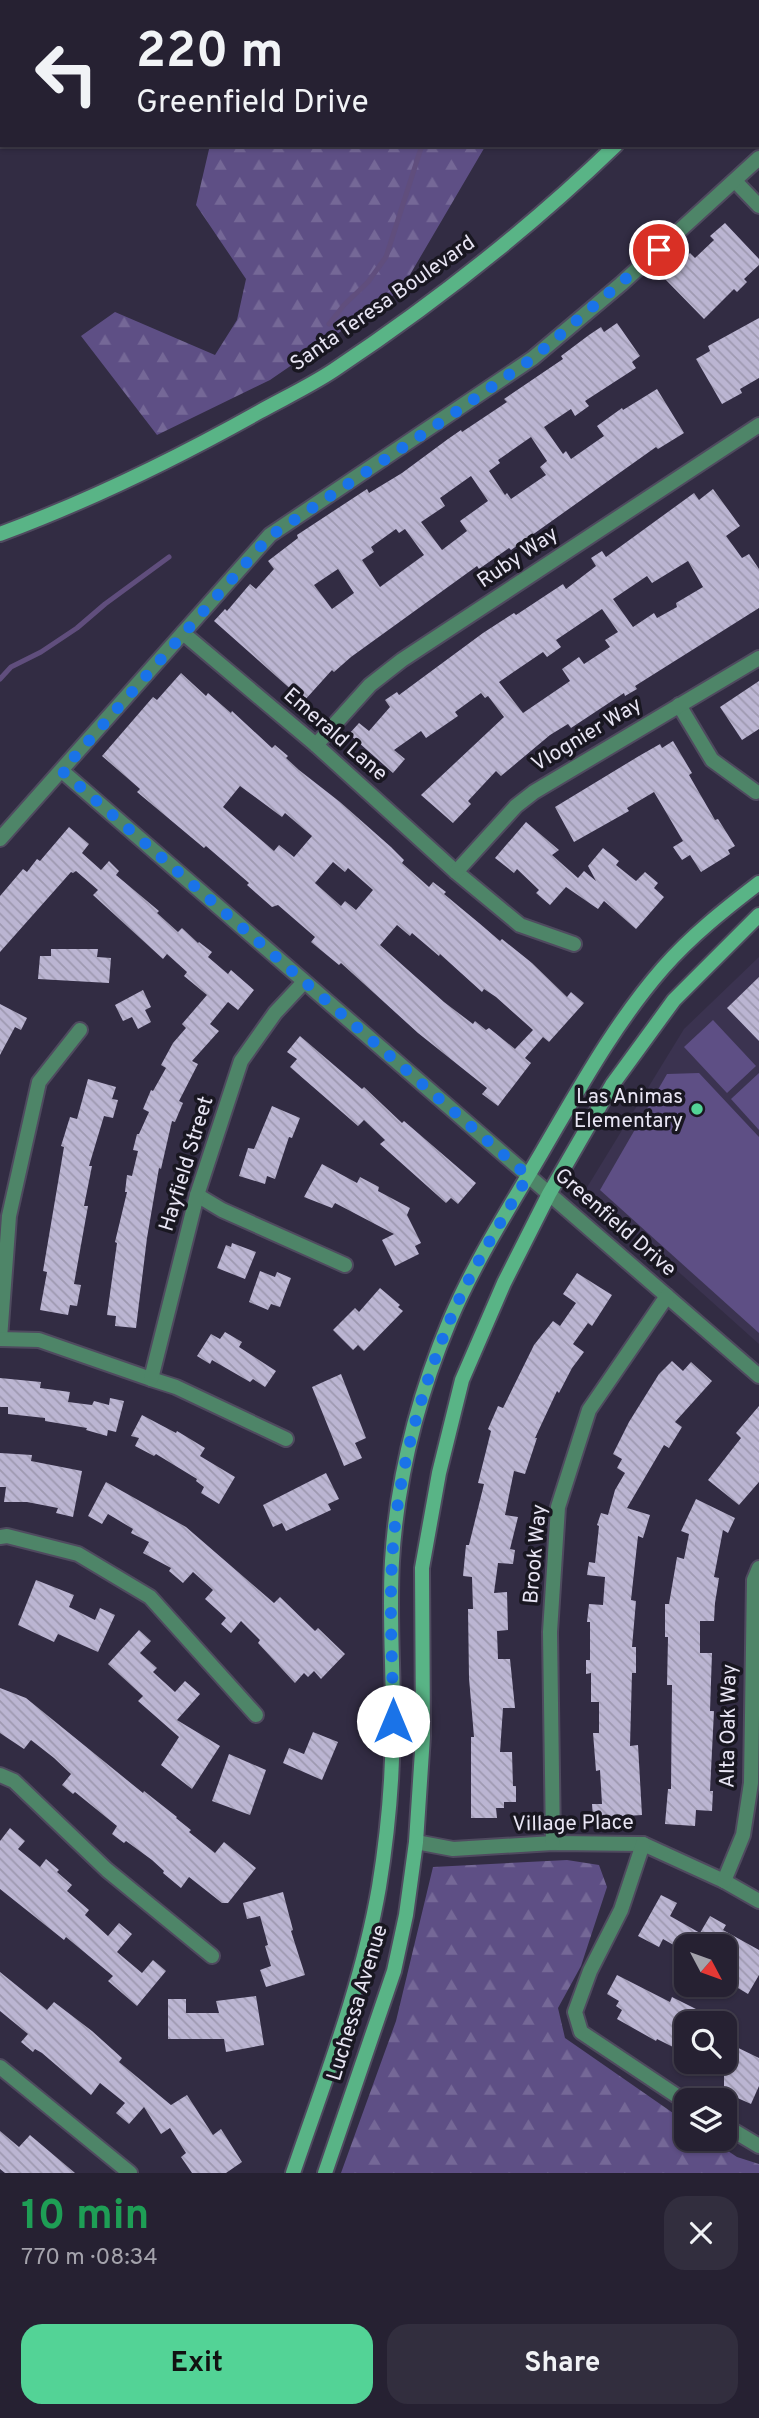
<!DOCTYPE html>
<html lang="en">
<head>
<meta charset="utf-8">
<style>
	:root { --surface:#262132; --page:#322e3e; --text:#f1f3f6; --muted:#a4a3ac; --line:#423e4d; --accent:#53d396 }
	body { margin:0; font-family:Overpass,sans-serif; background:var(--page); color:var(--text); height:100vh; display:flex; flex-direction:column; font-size:26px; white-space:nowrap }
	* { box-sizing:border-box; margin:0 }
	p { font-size:23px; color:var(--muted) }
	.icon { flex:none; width:38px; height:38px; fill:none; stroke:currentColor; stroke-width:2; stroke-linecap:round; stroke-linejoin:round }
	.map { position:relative; height:2173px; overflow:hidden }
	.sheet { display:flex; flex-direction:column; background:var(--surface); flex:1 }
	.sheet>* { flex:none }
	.banner { position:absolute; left:0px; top:0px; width:760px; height:147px; box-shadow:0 2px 5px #0004,0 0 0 2px var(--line); background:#262132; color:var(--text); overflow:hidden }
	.needle { width:46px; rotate:131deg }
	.buttons { position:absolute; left:674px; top:1934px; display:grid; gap:14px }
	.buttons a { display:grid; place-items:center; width:63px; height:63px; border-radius:14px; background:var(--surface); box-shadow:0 2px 5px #0004,0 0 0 2px var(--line); font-size:35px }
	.pin { position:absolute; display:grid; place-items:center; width:60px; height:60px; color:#fff; margin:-30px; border:4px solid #fff; border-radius:50%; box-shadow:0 2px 7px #0007 }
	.me { position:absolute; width:77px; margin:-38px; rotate:0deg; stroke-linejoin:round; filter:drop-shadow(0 0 5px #0008) }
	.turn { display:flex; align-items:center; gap:24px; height:147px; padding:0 21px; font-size:32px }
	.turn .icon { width:91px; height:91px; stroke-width:2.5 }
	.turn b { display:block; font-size:49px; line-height:60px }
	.round { display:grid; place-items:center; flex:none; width:74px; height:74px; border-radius:21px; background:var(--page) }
	.summary { display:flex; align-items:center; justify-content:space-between; height:119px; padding:0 21px }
	h1 { font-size:42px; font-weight:700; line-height:52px; color:#1e9e55 }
	.primary-button { display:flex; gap:14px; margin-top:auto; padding:14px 21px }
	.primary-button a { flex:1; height:80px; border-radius:21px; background:var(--accent); color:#111; font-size:28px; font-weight:700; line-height:80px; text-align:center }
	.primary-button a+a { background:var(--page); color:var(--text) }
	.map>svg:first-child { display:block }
</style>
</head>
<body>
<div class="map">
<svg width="759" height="2173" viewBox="0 0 759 2173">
	<defs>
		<pattern id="forest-firs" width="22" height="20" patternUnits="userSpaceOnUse" patternTransform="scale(1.75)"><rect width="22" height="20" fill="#5e4f85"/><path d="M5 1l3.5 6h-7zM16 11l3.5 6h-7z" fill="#756897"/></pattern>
		<pattern id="building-back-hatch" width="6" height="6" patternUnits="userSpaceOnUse" patternTransform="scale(1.75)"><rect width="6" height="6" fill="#bbb5d2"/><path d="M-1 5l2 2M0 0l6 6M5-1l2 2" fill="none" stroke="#9e99b0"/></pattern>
	</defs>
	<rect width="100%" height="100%" fill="#322c43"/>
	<polygon fill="#3b3350" points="759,957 759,1344 586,1189 684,1029"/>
	<g fill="#5e4f85">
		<polygon points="713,1020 756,1066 727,1093 684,1047"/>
		<polygon points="699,1073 759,1137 759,1333 600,1190 667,1074"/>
		<polygon points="759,1073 759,1130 731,1099"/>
	</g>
	<g fill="url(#forest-firs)">
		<polygon points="375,0 561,0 562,2 375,2"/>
		<polygon points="210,145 486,145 401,290 270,380 157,435 81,336 115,312 215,355 237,320 246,279 196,205"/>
		<polygon points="567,1860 599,1865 607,1887 581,1966 558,2008 565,2038 686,2122 686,2138 710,2139 737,2157 759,2164 759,2173 341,2173 396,2021 433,1867"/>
	</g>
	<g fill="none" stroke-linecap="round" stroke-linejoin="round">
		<g stroke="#604e7d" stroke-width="5">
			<polyline points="437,0 437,2"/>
			<polyline points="329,324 344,305 368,282 386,257 422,145"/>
			<polyline points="0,679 11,667 41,652 77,628 105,604 169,557"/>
		</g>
	</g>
	<g fill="url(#building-back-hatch)" fill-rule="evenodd">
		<polygon points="725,223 759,259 759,265 744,279 747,282 737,292 734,289 704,319 665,279 690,253 695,258 714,240 710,236"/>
		<polygon points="759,318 759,378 740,389 742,393 722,404 696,359 710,351 708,346"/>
		<path d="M617,323L640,356L632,362L636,368L585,401L589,406L575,416L571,409L544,427L563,454L566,451L571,459L604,436L597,426L622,408L623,410L657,389L684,433L658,449L656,447L511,550L509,548L479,569L477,566L351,657L334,672L332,670L304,701L214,621L225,609L227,611L250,584L256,589L274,569L268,561L298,538L297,535L367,489L369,493L402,473L448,439L461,430L462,432L507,402L504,399L563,359L561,356L589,335L601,327L604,332ZM531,437L547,461L540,467L546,475L511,499L507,493L505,495L489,471L500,463L498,460ZM471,476L488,501L460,521L467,531L442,550L421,522L445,506L440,498ZM396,529L399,533L405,529L424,555L380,587L362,560L374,552L371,547ZM338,569L354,593L332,609L314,585Z"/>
		<path d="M713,489L740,526L726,536L742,558L749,554L759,569V608L635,686L637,689L625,696L624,693L571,728L568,724L550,735L501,776L496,771L468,801L471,804L453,823L421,795L504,717L488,696L485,698L481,693L455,712L458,716L426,738L421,731L394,750L405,759L393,773L349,734L359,723L369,731L390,707L385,700L397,692L399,695L483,633L514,613L516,615L563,584L566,589L596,566L591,558L602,551L606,557L694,493L699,500ZM688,561L703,587L676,603L677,607L657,618L654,613L633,627L613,599L647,576L652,583ZM602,609L618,632L605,640L610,647L584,664L579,657L562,669L570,681L523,713L499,682L543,652L547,657L561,647L556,640Z"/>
		<path d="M181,673L206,696L208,693L231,713L232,711L272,748L275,745L288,756L286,758L299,770L340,802L391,847L404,860L402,863L429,887L433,882L446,892L444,894L479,923L500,941L502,939L532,963L567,997L571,992L584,1003L549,1042L543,1037L525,1058L531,1063L498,1106L482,1094L487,1088L418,1033L341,963L339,965L311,942L315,937L278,905L272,907L247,885L249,883L206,846L204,848L137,792L140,789L102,756L153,697L157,700ZM240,786L282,817L285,813L312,836L294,857L279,845L274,851L223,807ZM333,862L345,872L348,868L373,890L356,910L345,901L341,906L315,883ZM397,925L410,936L412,933L439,956L440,954L482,992L484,989L496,997L533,1030L515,1049L489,1028L486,1030L475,1021L473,1024L444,1002L380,945Z"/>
		<polygon points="759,681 759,729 742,740 720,707"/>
		<polygon points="673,741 692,773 689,775 715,820 718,819 735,846 728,850 730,854 701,872 690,855 682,860 673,847 683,841 654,792 627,808 629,811 574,842 555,807 639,756 660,744 662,748"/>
		<polygon points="526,822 559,850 552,855 578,878 584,871 596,881 588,866 603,848 619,861 616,865 636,881 645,872 658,883 654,888 664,897 636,929 604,901 598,909 566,887 550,905 536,893 539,890 517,869 514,873 495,858"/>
		<polygon points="69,827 89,844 82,853 101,870 109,861 119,871 116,875 159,911 157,913 178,932 182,928 198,943 199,942 212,952 208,957 228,974 231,970 254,990 238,1010 228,1002 210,1024 219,1031 192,1061 198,1064 179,1101 183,1103 175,1122 172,1121 161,1169 159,1168 147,1238 136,1328 115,1326 116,1316 107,1315 117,1243 115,1242 127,1192 125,1192 127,1175 132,1176 138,1151 133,1150 137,1134 139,1134 149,1112 143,1109 151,1090 153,1091 166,1068 161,1065 173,1043 186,1028 182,1024 207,995 184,976 187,972 167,954 163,959 93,895 98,890 76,871 73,873 71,872 0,952 0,896 23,869 27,872 37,859 40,861"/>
		<polygon points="51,949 98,949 97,957 111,958 109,983 38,979 40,956 51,956"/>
		<polygon points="759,977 759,1041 727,1008"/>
		<polygon points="143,990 151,1007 145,1010 151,1022 138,1029 132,1017 123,1021 115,1005"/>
		<polygon points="0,1004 27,1018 21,1030 15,1027 0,1055"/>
		<polygon points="300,1036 362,1089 364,1087 402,1123 404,1121 476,1183 458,1204 451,1198 446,1203 380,1144 385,1140 364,1120 358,1126 290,1067 297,1059 287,1052"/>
		<polygon points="88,1079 116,1087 112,1099 118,1100 113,1118 104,1116 89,1166 92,1166 84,1206 88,1206 74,1284 81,1285 77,1306 70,1305 68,1315 40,1310 47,1272 43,1271 64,1147 61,1146 70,1117 77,1119"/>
		<polygon points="272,1106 300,1118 292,1138 289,1137 275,1179 267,1176 265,1184 239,1176 248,1148 254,1149"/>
		<polygon points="322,1164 357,1183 360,1177 379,1187 378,1191 410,1208 407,1215 421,1243 415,1246 419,1254 395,1266 382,1240 394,1234 335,1203 332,1208 304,1197"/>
		<polygon points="232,1243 256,1252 245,1279 217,1268 226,1245 231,1247"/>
		<polygon points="260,1271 275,1277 277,1272 291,1278 280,1307 271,1304 268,1310 249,1302"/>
		<polygon points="577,1273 612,1295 592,1326 588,1323 573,1344 584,1352 572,1368 559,1393 557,1391 535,1438 537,1438 525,1474 514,1471 505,1515 518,1517 510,1549 515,1550 513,1564 498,1563 494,1593 507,1592 508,1630 497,1631 498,1659 510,1659 515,1708 503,1708 500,1752 512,1752 513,1786 516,1786 516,1802 504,1802 504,1808 496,1808 497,1818 471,1818 471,1737 474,1737 469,1678 468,1609 473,1609 472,1577 463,1576 466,1545 469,1545 484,1484 478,1483 491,1431 488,1429 498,1406 503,1408 534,1345 553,1321 560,1326 576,1303 563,1294"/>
		<polygon points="380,1288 400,1305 398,1307 403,1311 364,1351 358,1345 353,1350 333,1330 355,1308 359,1312"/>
		<polygon points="225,1332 242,1342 239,1347 276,1371 265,1387 253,1379 250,1382 212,1360 210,1364 197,1356 211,1334 220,1339"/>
		<polygon points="672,1361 683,1371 691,1362 712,1381 675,1422 682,1427 669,1448 664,1445 627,1508 650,1515 643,1538 638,1536 631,1600 636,1601 632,1647 636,1647 636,1673 632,1673 630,1746 638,1745 642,1815 593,1818 592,1804 602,1804 600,1770 596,1771 593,1733 599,1733 599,1702 591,1702 591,1673 586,1674 586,1660 590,1660 590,1622 587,1622 589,1604 603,1605 605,1577 587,1575 589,1562 595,1563 599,1526 597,1525 601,1513 608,1515 615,1490 625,1473 617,1468 622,1459 613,1454 629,1422 659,1374"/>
		<polygon points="341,1374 366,1438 355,1443 362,1458 344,1466 312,1387"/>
		<polygon points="0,1378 41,1382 40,1388 70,1392 68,1402 92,1405 94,1401 109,1405 110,1398 124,1401 116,1432 108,1430 107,1436 86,1430 87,1428 45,1421 45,1418 8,1414 8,1407 0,1407"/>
		<polygon points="759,1406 759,1482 739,1505 708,1480 741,1438 736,1433"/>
		<polygon points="142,1415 176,1433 177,1431 205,1448 200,1456 235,1477 219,1504 201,1493 204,1487 196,1481 197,1479 156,1454 154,1456 135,1446 139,1438 131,1436"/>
		<polygon points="0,1453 32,1455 31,1461 82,1471 73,1517 56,1513 58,1508 27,1502 4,1502 6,1487 0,1487"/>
		<polygon points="326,1473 339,1499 328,1504 331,1510 286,1531 282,1523 273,1527 263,1505"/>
		<polygon points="106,1482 186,1527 274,1603 280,1597 315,1631 318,1628 345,1654 321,1679 314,1671 308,1677 304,1673 295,1683 258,1643 260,1640 241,1621 231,1633 221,1624 226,1618 205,1599 213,1590 193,1572 183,1583 169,1571 171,1568 143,1553 149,1542 131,1533 133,1529 108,1514 102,1524 88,1516"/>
		<polygon points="696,1499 735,1518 728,1533 723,1530 714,1577 719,1578 715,1603 714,1621 700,1621 700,1653 712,1653 710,1711 714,1711 710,1791 713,1791 712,1811 696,1810 695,1826 665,1824 668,1789 671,1789 672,1685 667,1685 668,1637 665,1637 665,1604 669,1604 677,1557 684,1559 689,1534 681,1531"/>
		<polygon points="36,1580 74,1595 69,1607 95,1620 100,1608 115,1615 98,1652 58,1634 54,1642 18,1625"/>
		<polygon points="139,1630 151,1641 140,1653 157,1668 153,1672 175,1692 185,1681 200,1694 177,1720 220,1746 192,1789 161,1765 179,1737 138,1701 143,1696 108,1664"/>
		<polygon points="0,1688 26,1698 143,1793 144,1791 177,1817 176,1818 191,1830 189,1832 215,1853 224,1842 256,1868 228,1903 222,1903 189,1877 181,1888 163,1873 164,1871 152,1860 126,1841 124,1843 112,1834 117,1826 75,1792 73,1794 62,1785 71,1774 54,1758 31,1740 24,1749 0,1733"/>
		<polygon points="313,1732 338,1742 322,1780 283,1763 289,1748 304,1754"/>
		<polygon points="229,1754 266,1770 250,1815 212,1801"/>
		<polygon points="10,1828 25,1841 18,1849 40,1867 46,1859 59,1870 57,1872 72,1885 67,1891 89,1910 85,1915 108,1936 119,1923 132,1934 117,1952 142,1973 153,1960 166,1971 137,2006 108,1981 113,1976 66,1937 64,1940 0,1889 0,1841"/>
		<polygon points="283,1892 293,1930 291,1931 305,1975 266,1987 260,1970 271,1966 265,1946 268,1945 260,1916 247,1919 243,1903"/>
		<polygon points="661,1895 677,1903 670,1916 700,1933 710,1916 726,1925 723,1930 759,1950 759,1975 748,1994 728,1982 736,1968 726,1962 736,1946 686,1946 686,1952 663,1939 659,1947 638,1936"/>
		<polygon points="0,1972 47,2010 54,2002 92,2031 122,2058 119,2062 171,2105 187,2095 213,2135 221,2129 242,2162 226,2173 192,2173 181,2157 186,2153 170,2128 161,2134 144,2107 129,2124 116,2113 125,2103 100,2083 91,2095 42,2053 35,2049 33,2052 21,2042 28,2034 0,2011"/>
		<polygon points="617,1975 670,2002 672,1997 696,2009 688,2023 686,2023 686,2027 675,2048 657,2039 656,2041 617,2019 622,2010 616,2006 619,2001 607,1994"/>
		<polygon points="256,1996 264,2045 226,2052 224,2039 168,2039 168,1999 186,1999 186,2013 219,2013 216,2001"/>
		<polygon points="724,2041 759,2058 759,2086 751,2104 724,2092"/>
		<polygon points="0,2131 19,2147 30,2135 75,2173 5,2173 0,2169"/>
	</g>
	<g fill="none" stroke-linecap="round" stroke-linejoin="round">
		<defs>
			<g id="street">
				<polyline points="735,181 759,206"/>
				<polyline points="183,633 316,745 456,872 520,925 574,944"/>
				<polyline points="679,705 712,760 756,792"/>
				<polyline points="316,745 370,685 402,660 759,425"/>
				<polyline points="62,771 759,1376"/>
				<polyline points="0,839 270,535 533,358 621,284 759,158"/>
				<polyline points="456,872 516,806 534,792 759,658"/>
				<polyline points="197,1195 222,1210 345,1265"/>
				<polyline points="0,1339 9,1216 39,1082 80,1030"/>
				<polyline points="0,1339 39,1340 151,1379 176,1387 286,1439"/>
				<polyline points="151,1379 197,1195 241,1061 275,1013 304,982"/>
				<polyline points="0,1537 7,1536 78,1554 150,1597 256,1715"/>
				<polyline points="0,1775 14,1781 107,1870 212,1956"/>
				<polyline points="416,1842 453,1849 553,1843 643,1844 724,1881 759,1901"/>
				<polyline points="553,1843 550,1632 558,1507 589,1410 667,1296"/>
				<polyline points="643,1844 621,1910 590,1971 575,2012 581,2032 686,2102"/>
				<polyline points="724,1881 743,1835 751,1783 754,1580 759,1568"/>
				<polyline points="0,2067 130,2173"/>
				<polyline points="724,2125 759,2146"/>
			</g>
			<g id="secondary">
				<polyline points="758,9 759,8"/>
				<path d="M0,534C89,501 177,458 259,412C284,398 310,386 334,370C433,304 530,228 616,145"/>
				<path d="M293,2173C325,2079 362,1986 379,1887C388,1832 393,1774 393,1717C393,1666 389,1613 392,1561C397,1479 418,1396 450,1320C475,1261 510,1207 542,1152C579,1089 615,1023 663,968C691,936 725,909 759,883"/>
				<polyline points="325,2173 394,1971 406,1915 416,1842 423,1736 422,1568 439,1473 462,1380 504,1283 549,1194 612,1085 674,1000 759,915"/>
			</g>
		</defs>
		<use href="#street" stroke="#4f4a5f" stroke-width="18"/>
		<use href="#secondary" stroke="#4f4a5f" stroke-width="18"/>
		<use href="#street" stroke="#4e8568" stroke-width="14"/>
		<use href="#secondary" stroke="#59b486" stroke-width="14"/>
	</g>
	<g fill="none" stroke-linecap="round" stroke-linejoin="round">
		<path stroke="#1a73e8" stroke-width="12" stroke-dasharray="0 21.6" d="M393,1721C393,1669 389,1615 392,1562C396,1480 419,1396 450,1320C471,1270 500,1223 528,1176L62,771L270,536L447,418L533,358L659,250"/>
	</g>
	<circle fill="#53d396" stroke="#191721" stroke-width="2.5" cx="697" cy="1109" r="7"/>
	<g text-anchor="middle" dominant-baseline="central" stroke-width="7" stroke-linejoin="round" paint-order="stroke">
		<g font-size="21" fill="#e8e5f4" stroke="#191721">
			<text transform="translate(383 304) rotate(-35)">Santa Teresa Boulevard</text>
			<text transform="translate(518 558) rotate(-34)">Ruby Way</text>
			<text transform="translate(335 735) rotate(41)">Emerald Lane</text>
			<text transform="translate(587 735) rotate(-31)">Vlognier Way</text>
			<text transform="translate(187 1164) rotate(-73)">Hayfield Street</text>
			<text transform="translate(615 1223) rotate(41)">Greenfield Drive</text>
			<text transform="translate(536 1554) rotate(-85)">Brook Way</text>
			<text transform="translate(729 1726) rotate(-89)">Alta Oak Way</text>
			<text transform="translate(573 1824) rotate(-1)">Village Place</text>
			<text transform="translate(358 2003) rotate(-73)">Luchessa Avenue</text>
		</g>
		<g font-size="21" fill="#e8e5f4" stroke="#191721" text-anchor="end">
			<text x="683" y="1097">Las Animas<tspan x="683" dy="24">Elementary</tspan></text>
		</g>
	</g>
</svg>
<div class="buttons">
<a><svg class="needle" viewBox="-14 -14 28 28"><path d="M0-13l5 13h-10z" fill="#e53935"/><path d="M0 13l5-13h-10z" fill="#a4a3ac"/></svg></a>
<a><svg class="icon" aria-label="search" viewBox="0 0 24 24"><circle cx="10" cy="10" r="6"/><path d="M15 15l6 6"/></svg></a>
<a><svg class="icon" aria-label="layers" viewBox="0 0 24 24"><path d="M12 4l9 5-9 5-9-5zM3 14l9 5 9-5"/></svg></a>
</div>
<div class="pin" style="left:659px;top:250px;background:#d93025"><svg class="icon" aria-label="arrive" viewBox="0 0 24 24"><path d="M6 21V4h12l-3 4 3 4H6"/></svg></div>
<svg class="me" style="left:393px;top:1721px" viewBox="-20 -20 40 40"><circle r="19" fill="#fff"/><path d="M0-13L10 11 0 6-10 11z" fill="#1a73e8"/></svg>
<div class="banner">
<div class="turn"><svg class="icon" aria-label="left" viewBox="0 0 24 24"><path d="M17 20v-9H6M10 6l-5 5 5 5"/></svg><div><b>220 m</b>Greenfield Drive</div></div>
</div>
</div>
<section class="sheet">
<div class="summary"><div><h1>10 min</h1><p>770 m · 08:34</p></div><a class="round"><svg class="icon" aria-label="close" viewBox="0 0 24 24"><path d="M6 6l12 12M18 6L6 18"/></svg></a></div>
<div class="primary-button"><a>Exit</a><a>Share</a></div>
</section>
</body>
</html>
